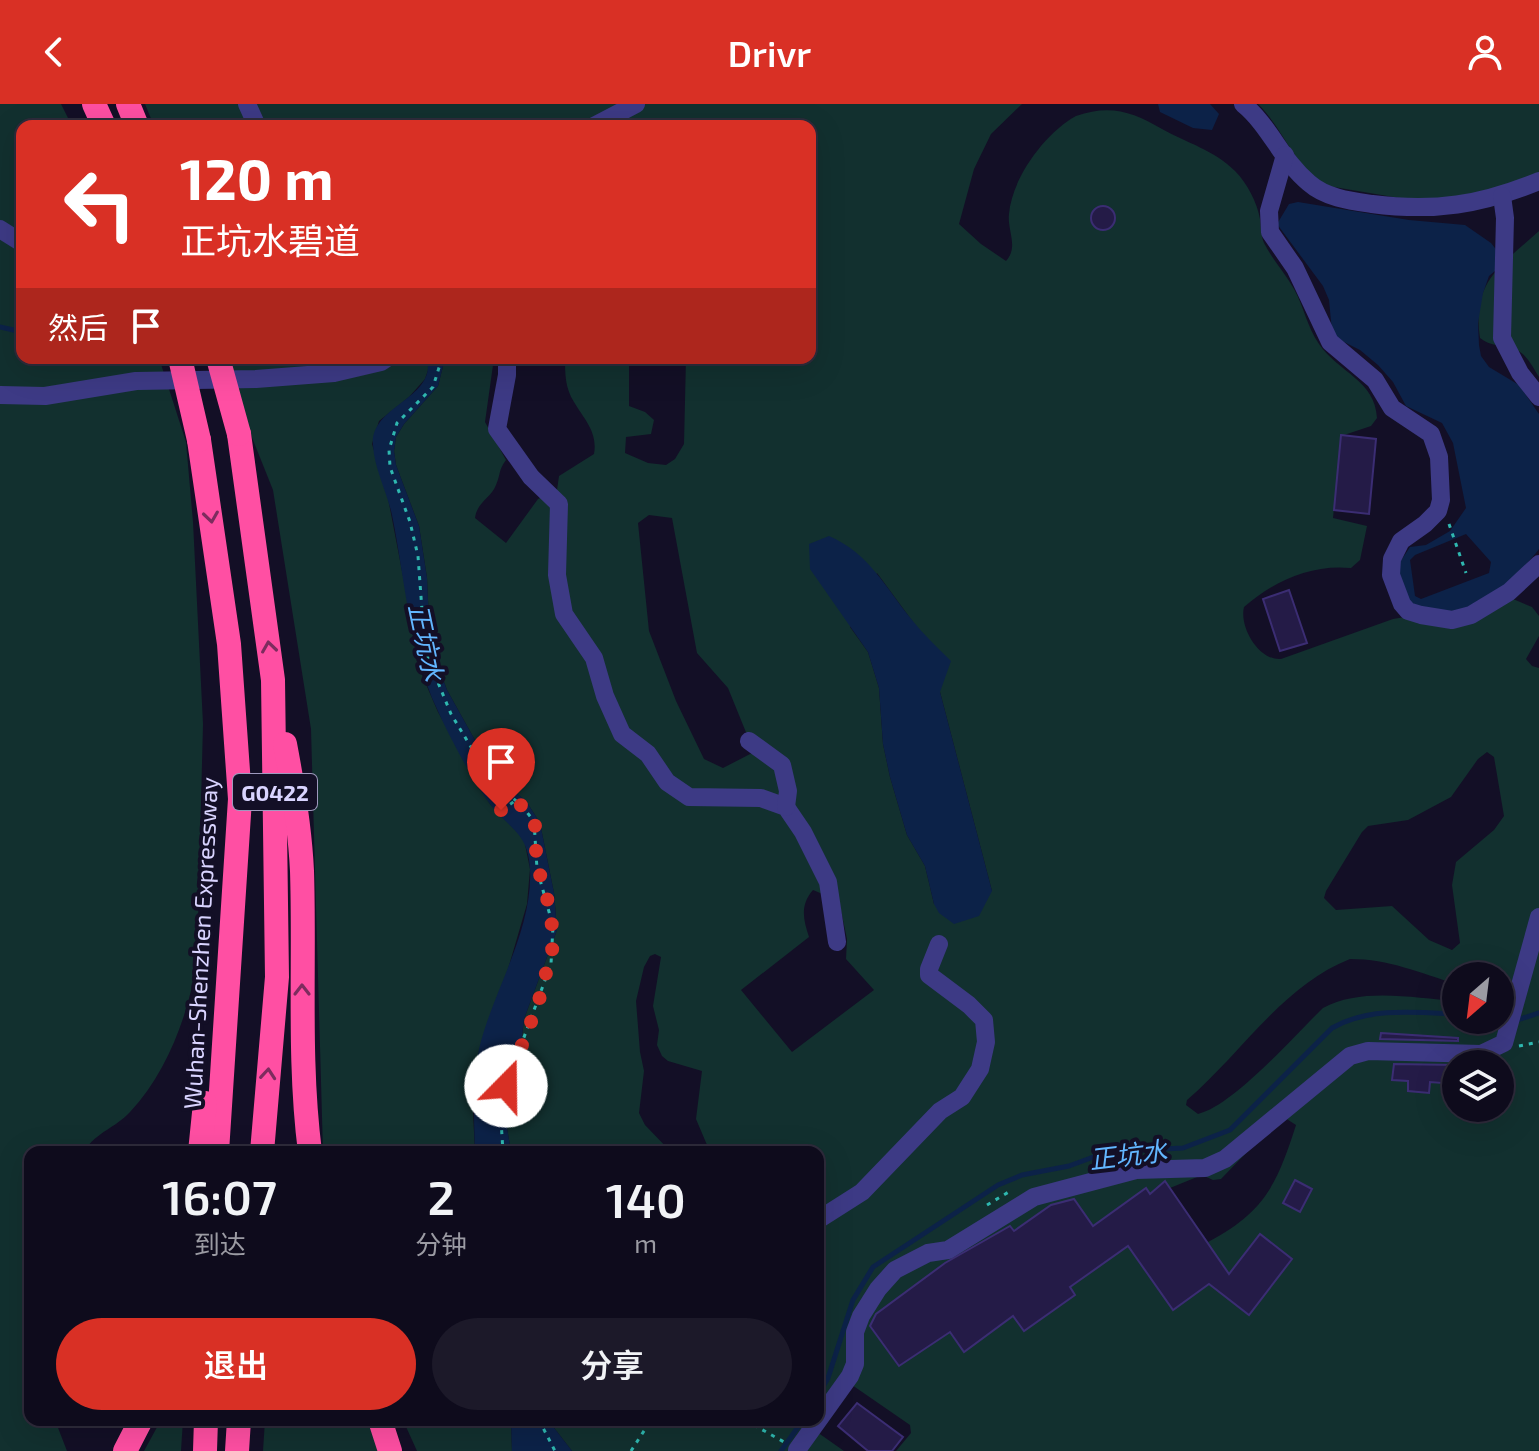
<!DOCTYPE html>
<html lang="zh">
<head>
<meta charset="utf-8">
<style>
	:root { --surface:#0e0b1c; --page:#1c1929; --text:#f1f3f6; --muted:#9b9ba3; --line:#2e2b3b; --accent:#d93025 }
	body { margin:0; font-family:"Exo 2","Noto Sans SC",sans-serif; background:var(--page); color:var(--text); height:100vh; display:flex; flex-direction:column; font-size:30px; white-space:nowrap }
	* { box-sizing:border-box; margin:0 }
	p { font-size:26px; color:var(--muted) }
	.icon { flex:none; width:44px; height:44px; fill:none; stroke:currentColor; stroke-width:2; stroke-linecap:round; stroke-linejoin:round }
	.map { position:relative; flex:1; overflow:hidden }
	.side { position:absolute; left:24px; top:1042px; width:800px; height:280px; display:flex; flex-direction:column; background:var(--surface); border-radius:16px; box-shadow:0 8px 32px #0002,0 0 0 2px var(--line) }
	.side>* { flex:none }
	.hud { position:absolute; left:16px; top:16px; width:800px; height:244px; border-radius:16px; box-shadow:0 8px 32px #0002,0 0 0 2px var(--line); background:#d93025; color:#fff; overflow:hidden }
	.needle { width:52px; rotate:208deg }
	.controls { position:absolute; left:1442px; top:858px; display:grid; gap:16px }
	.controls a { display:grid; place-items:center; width:72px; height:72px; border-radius:50%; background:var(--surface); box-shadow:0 8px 32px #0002,0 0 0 2px var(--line); font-size:40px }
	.pin { position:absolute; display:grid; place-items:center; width:68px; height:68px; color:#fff; margin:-82px -34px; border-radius:50% 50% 50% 0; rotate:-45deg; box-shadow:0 0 8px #0007 }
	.pin .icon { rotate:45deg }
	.me { position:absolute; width:88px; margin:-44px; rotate:22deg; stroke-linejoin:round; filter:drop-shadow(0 0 6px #0008) }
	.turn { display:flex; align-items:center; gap:28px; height:168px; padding:0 32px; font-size:36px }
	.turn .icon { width:104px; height:104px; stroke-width:2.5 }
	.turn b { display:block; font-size:56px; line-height:68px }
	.then { display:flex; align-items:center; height:76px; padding:0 32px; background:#0003; gap:16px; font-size:30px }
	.eta { display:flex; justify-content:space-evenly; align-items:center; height:136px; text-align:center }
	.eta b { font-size:48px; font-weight:600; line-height:56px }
	.primary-button { display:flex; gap:16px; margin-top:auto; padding:16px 32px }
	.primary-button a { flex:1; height:92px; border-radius:48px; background:var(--accent); color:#fff; font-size:32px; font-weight:600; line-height:92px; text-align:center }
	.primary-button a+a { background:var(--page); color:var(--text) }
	header { display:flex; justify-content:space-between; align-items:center; height:104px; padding:0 32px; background:var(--accent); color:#fff; font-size:36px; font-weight:600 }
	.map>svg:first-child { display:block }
</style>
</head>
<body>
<header><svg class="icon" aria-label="back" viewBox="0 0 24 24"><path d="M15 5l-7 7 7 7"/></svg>Drivr<svg class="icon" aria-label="person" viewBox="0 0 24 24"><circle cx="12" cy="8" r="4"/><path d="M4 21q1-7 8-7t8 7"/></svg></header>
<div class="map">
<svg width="1539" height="1347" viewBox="0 0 1539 1347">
	<rect width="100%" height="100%" fill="#130f26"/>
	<g fill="#12302f" fill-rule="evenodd">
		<path d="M0,0H61L72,22H22V254H159L186,338L193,418L203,620L197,857C189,909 167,969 130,1008C114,1025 99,1026 83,1048H30V1316H55L67,1347H0Z"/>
		<path d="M145,0H1022L991,30L974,65L959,120L981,140L1006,157C1019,143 1007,126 1009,110C1012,74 1045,29 1076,12C1110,0 1133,8 1162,25C1187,39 1214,46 1235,67C1247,79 1257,98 1260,115C1261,123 1261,132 1264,139C1272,155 1285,169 1294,185C1304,203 1307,223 1319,240C1339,269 1375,276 1377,314L1371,322L1341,332L1333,414L1367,422L1360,456L1351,464C1311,460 1274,477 1244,503C1239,523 1259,557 1281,555L1393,515L1513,495L1532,503L1539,512V532L1526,555L1532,562L1539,564V1347H896L911,1329L910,1321L852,1281L817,1328L844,1347H572L548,1316H818V1048H710L696,1015L702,967L668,957L662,952L657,941L659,926L653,902L661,853L655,850L650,852L644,863L636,897L640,948L644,967L639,1009L645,1021L671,1048H511L507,1024L511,989L519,957L524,915L557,826L554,789L540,719L526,697L502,678L486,656L447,586L430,541L427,474L419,422L396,361L394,347L396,333L404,320L438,282L445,254H494L485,318L506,356C498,367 501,370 496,381C491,394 477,398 475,414L506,439L538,395L557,386L559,372L594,350C598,328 584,315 574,298C565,284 565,269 565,254H629V302L645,308L654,316L651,330L626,333L625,349L648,359L666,361L675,355L684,340L686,254H810V22H154ZM649,411L672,414L697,549L728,584L754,648L723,664L704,655L676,597L649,527L638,419ZM877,469L913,518L940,588L992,787L934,800L925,762L907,731L890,673L883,640L879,584L868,548L850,523ZM1487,648L1494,653L1504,712L1494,726L1456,758L1452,781L1460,839L1452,846L1429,836L1392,802L1336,806L1324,794L1326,787L1362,728L1368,722L1408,716L1451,693L1478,655ZM813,786L839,797L847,835L846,855L874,886L792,948L741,886L809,833C803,815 800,801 813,786ZM1350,855C1389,855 1420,869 1456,880V872H1500V916H1456V897C1414,894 1361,883 1323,904C1295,931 1233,1002 1198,1010L1186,1001L1187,996C1241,950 1283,881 1350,855ZM1456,960H1500V1004H1456ZM1282,1012L1296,1021C1277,1080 1265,1108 1208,1138L1170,1084L1202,1071L1213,1076L1221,1075Z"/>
		<path d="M1258,0H1539V72L1485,89L1417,97L1328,82C1295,66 1284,25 1258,0Z"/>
		<path d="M1539,127V273C1532,262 1526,248 1512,244C1500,240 1491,243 1480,234C1471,177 1502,161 1539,127Z"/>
		<polygon points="228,254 427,254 429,263 425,275 409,293 379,317 372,340 387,389 422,571 438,608 490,700 524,735 530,765 527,800 472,988 475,1048 323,1048 311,625 273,386 249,326"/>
		<polygon points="161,1316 183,1316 181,1347 144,1347"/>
		<polygon points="265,1316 367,1316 379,1347 263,1347"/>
		<polygon points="403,1316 511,1316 512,1347 417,1347"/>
	</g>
	<g fill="#0c2248" fill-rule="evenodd">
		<polygon points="1158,0 1210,0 1219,10 1212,26 1193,24 1160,8"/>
		<path d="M1298,98L1409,116L1465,121L1491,139L1502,153V161L1489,172L1483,189L1478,219L1479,241L1481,252L1489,263L1519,281L1539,310V445C1523,466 1483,506 1455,509C1442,510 1425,505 1412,503L1396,464L1410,443L1426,441L1450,427L1466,404L1453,339L1442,319L1406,302L1393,278L1378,261L1360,246L1338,235L1332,227L1329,196L1323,182L1277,120L1289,100ZM1466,430L1491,458L1489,469L1421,495L1415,492L1410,456L1415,451Z"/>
		<path d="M427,254H445L438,282L404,320L396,333L394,347L396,361L419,422L427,474L430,541L447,586L486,656L502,678L526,697L540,719L554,789L557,826L524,915L519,957L511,989L507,1024L511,1048H475C474,1013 472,980 479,945C493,886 533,827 530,765C528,728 510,726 490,700C473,677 449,632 437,605C409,545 405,475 392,411C387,388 374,364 373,341C370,301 437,295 427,254Z"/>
		<path d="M829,432C870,450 885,483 912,516C924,531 938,544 951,557L940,588L992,787L979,812L954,820L939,809L934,800L925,762L907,731L890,673L883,640L879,584L868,548L810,465L809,440Z"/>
		<polygon points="511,1316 548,1316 572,1347 512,1347"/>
	</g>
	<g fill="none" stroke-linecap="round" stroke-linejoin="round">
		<g stroke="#0c2248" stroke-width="5">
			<polyline points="0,223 22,228"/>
			<polyline points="1490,916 1494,917"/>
			<polyline points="1517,916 1539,909"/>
			<path d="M818,1291L828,1274L853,1196L873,1163L998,1081L1022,1071L1069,1062L1107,1048L1183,1044L1230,1026L1332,924C1368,903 1416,908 1456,910"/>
			<polyline points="781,1347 803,1316"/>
		</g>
	</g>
	<g fill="#241b47" stroke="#3b2d73" stroke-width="2">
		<circle cx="1103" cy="114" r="12"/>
		<polygon points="1341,331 1376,335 1369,410 1334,406"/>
		<polygon points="1289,486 1307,539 1280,547 1263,495"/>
		<polygon points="1381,929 1458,934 1458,937 1380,935"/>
		<polygon points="1394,960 1456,961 1455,980 1430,978 1429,989 1408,987 1408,977 1392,976"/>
		<polygon points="1295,1076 1312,1085 1300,1108 1283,1099"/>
		<polygon points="1165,1077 1229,1170 1260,1130 1292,1155 1249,1211 1209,1180 1173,1206 1128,1142 1070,1183 1075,1191 1024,1227 1013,1212 964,1248 950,1228 899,1262 870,1222 876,1210 945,1159 1010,1122 1014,1127 1051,1101 1074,1095 1093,1122 1146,1084 1150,1090"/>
		<polygon points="857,1299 903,1333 892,1347 868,1347 838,1322"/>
	</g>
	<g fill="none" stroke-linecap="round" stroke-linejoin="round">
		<g stroke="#2fb8b0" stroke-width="3" stroke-dasharray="4 6" stroke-linecap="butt">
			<polyline points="442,254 433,283 397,319 389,346 390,363 410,418 418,452 425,547 451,610 491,676 521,701 534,717 537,765 553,822 551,860 506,982 501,1016 503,1048"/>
			<polyline points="1449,420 1466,469"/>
			<polyline points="491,676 503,709"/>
			<polyline points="502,706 516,696"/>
			<polyline points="1519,942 1539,938"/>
			<polyline points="502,1001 501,981 506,958"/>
			<polyline points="987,1101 1012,1086"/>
			<polyline points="539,1316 555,1347"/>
			<polyline points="745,1316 784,1338"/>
			<polyline points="631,1347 651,1316"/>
		</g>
		<g stroke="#3d3a85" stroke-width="18">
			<polyline points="247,0 257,22"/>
			<path d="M1243,0C1270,22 1282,57 1309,79C1326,94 1351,97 1372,100C1435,108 1480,101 1539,77"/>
			<polyline points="594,22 636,0"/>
			<polyline points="1285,51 1269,107 1270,128 1295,164 1330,238 1375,276 1392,304 1431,330 1439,353 1441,396 1438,407 1425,420 1401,437 1392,455 1391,471 1402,500 1408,507 1421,511 1452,516 1471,511 1509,488 1539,460"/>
			<polyline points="1502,92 1505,114 1502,234 1520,269 1539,293"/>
			<polyline points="0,125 22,139"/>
			<polyline points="507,254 507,271 497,325 531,373 559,400 557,471 564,510 594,554 605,592 622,630 648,650 667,678 689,693 761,694 786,703 803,728 828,778 837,838"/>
			<polyline points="0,291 45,292 136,277 256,275 334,269 381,258 387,254"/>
			<polyline points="749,637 782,661 788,687 786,703"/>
			<polyline points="818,1116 862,1088 940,1007 962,993 980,965 986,938 984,916 969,901 929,871 929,865 939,840"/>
			<polyline points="797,1346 850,1272 855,1260 855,1228 861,1212 878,1185 895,1166 928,1149 948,1146 1034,1093 1136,1066 1205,1064 1225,1055 1350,952 1368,947 1481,950 1504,939 1539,813"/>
		</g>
		<g stroke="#ff4fa3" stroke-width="24">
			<polyline points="94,0 104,22"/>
			<polyline points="128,0 137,22"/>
			<polyline points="239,330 273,576 277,873 262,1048"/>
			<polyline points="199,336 229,540 240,695 217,1048"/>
			<path d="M285,640C293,682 300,724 302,767C305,861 298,955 310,1048"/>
			<polyline points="200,1048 205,999"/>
			<polyline points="380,1316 390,1347"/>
			<polyline points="125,1347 141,1316"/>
			<polyline points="205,1347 206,1316"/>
			<polyline points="237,1347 239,1316"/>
		</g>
		<g stroke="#ff4fa3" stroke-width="24">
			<polyline points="180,254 199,336"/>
			<polyline points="218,254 239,330"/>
		</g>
	</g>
	<defs><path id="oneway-chevron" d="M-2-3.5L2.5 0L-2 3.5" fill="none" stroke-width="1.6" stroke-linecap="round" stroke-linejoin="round" transform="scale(2)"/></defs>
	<g stroke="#7d2c5e">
		<use href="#oneway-chevron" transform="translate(211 413) rotate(82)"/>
		<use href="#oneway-chevron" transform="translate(269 543) rotate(-98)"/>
		<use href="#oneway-chevron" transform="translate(302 886) rotate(-90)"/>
		<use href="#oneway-chevron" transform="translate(268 970) rotate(-85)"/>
	</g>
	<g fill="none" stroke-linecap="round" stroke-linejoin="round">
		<polyline stroke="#d93025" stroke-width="14" stroke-dasharray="0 25.2" points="501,706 516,696 530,711 536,724 536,757 551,808 553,842 538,900 506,982"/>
	</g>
	<g text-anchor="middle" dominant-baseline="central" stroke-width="8" stroke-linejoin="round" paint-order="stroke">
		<rect fill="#130f26" stroke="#9e99be" stroke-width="2" x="233" y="670" width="84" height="36" rx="6"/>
		<g font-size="22" font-weight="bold" fill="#d9d4ff">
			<text x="275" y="688">G0422</text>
		</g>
		<g font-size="24" fill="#d9d4ff" stroke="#130f26">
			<text transform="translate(200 839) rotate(-87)">Wuhan-Shenzhen Expressway</text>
		</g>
		<g font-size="26" font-style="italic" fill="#62b6ff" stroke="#130f26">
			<text transform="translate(427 538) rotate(78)">正坑水</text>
			<text transform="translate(1128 1050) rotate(-7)">正坑水</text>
		</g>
	</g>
</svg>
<div class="controls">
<a><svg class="needle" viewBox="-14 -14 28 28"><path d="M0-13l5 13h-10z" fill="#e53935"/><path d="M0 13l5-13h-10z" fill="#9b9ba3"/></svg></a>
<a><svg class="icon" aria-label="layers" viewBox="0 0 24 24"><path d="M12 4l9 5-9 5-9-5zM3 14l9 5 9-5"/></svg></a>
</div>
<div class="pin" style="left:501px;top:706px;background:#d93025"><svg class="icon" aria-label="arrive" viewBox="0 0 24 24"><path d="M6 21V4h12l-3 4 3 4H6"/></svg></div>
<svg class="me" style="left:506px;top:982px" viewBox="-20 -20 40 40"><circle r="19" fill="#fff"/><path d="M0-13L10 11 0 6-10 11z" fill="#d93025"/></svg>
<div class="hud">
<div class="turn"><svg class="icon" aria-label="left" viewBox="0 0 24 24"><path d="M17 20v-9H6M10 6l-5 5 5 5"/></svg><div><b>120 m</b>正坑水碧道</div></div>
<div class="then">然后<svg class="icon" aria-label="arrive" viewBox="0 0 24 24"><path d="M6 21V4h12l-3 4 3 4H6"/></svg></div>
</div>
<section class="side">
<div class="eta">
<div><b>16:07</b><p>到达</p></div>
<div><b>2</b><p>分钟</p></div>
<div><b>140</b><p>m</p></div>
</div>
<div class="primary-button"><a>退出</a><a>分享</a></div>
</section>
</div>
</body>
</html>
